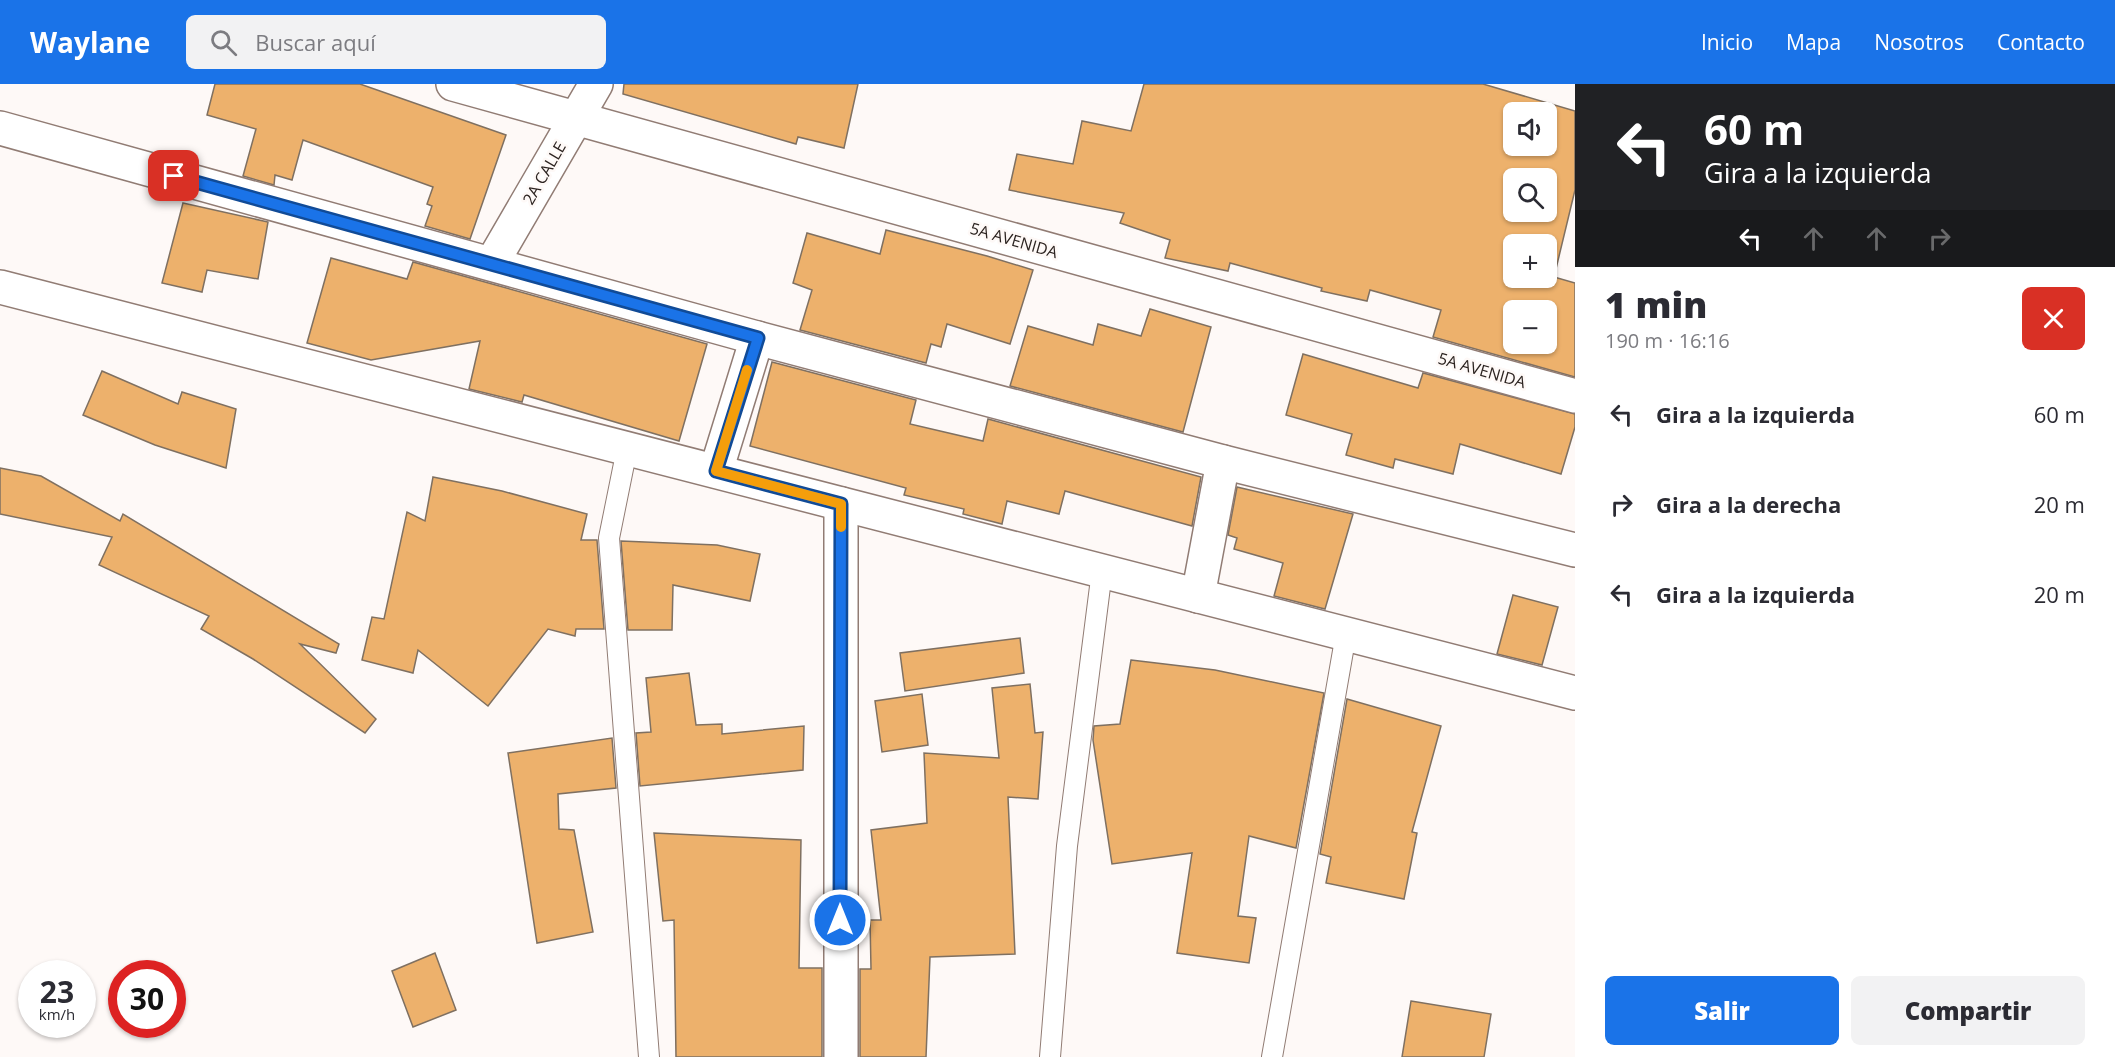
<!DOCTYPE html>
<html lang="es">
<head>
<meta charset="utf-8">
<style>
	:root { --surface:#fff; --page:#f2f2f3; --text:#2b2b33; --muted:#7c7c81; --accent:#1a73e8 }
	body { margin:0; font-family:"Open Sans",sans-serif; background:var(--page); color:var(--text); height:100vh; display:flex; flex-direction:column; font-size:22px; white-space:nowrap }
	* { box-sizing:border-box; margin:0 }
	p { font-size:20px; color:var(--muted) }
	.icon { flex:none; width:33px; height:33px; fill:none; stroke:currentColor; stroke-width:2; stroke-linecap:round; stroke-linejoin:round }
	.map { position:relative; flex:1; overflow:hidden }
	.side { display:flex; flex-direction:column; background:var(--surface); width:540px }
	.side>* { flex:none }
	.top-card { background:#202124; color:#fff; overflow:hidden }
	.buttons { position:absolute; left:1503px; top:18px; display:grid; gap:12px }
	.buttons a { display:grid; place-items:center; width:54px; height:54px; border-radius:9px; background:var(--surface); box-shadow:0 2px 4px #0004; font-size:30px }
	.speed { position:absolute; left:18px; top:876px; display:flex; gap:12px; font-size:30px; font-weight:700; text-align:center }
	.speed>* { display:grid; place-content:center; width:78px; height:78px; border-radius:50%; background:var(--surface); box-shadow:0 2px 4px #0004; line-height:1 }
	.speed small { font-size:15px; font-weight:400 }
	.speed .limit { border:9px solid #d22; background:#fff; color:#111 }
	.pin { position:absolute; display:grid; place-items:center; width:51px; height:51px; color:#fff; margin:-26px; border-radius:12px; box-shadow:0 3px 9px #0006 }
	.me { position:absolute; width:66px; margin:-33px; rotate:0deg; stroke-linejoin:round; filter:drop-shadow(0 0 4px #0008) }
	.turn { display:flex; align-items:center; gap:21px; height:126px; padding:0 30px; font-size:27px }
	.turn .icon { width:78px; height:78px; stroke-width:2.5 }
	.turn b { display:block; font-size:42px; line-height:51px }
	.lanes { display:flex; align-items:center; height:57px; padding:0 30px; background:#0003; justify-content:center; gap:30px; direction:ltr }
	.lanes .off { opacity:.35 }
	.round { display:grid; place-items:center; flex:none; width:63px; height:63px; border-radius:9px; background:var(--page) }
	.summary { display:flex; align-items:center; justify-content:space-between; height:102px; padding:0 30px }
	h1 { font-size:36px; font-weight:800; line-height:45px }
	.primary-button { display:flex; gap:12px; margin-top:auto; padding:12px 30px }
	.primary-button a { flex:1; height:69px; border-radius:9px; background:var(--accent); color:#fff; font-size:24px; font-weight:800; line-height:69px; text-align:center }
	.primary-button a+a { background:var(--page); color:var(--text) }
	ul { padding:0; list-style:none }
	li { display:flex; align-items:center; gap:18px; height:90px; padding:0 30px }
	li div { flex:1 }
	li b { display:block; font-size:22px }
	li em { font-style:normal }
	header { display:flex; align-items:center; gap:36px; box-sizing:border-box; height:84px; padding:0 30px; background:var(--accent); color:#fff }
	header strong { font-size:28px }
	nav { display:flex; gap:33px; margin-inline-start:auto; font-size:21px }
	.search { width:420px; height:54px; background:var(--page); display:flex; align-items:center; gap:15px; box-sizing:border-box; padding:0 21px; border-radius:9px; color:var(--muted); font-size:22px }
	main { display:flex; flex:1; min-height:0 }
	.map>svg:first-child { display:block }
</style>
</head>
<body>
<header>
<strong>Waylane</strong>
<div class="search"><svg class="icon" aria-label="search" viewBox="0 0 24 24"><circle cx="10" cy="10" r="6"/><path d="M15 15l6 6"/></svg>Buscar aquí</div>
<nav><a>Inicio</a><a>Mapa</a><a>Nosotros</a><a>Contacto</a></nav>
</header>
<main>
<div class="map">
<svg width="1575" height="973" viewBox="0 0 1575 973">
	<rect width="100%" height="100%" fill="#fef9f7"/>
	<g fill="#edb16c" stroke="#7f7061" stroke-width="1.5" fill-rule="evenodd">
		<polygon points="215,0 360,0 506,51 470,155 425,142 432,122 427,120 433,103 303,56 292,96 275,91 274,101 243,92 256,45 207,31"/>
		<polygon points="624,0 858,0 844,64 798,53 796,60 623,10"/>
		<path d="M1144,0H1483L1575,27V106L1554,193L1575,199V293L1433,253L1441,226L1370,206L1367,217L1321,207L1322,204L1230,179L1228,187L1165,174L1170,156L1120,139L1124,129L1009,106L1017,70L1073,80L1082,37L1131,47ZM1514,28H1546V62H1514ZM1514,94H1546V128H1514ZM1514,160H1546V194H1514ZM1514,226H1546V260H1514Z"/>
		<polygon points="183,119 268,138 258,195 207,186 202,208 162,199"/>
		<polygon points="886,146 987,172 1033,186 1010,260 947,240 941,263 931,260 926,279 800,246 812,206 793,199 807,149 880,170"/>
		<polygon points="331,174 407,195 413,178 707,260 679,357 524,311 522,318 469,305 480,257 371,276 307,259"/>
		<polygon points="1150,225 1211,243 1183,348 1010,302 1028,242 1093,261 1098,240 1141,252"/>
		<polygon points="1303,270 1418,304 1423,289 1575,330 1575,343 1561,390 1460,360 1453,390 1395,375 1393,384 1346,371 1352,350 1286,331"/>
		<polygon points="772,278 916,316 910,340 983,357 988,335 1201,393 1192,442 1065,407 1059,430 1007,417 1002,440 963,430 964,425 904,411 906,404 750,362"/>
		<polygon points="102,287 178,320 182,308 236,325 226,384 155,361 83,331"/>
		<polygon points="0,384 41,392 120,437 123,430 339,560 336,569 300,560 376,635 365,649 253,575 201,545 209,532 99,481 112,453 0,430"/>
		<polygon points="433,393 502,407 587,430 581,456 597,456 604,545 576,545 575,552 548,545 488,622 418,566 413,589 362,576 372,533 384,535 407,428 425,437"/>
		<polygon points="1237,403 1353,430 1325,525 1274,512 1283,479 1234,465 1237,454 1228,451"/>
		<polygon points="621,457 717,461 760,470 750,517 673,501 672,546 628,546"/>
		<polygon points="1513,511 1558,523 1542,581 1497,570"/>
		<polygon points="1020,554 1024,589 905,607 900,569"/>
		<polygon points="1131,576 1215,586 1324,609 1296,764 1249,752 1238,832 1256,834 1249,879 1177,869 1192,769 1112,780 1093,656 1094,642 1120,640"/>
		<polygon points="689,589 696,641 722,640 722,650 804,642 803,686 640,702 636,649 651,648 646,594"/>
		<polygon points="1030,600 1035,649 1043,648 1038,715 1008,713 1015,870 930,873 926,973 860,973 860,885 871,885 870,836 881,836 871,746 927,739 924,669 999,674 992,604"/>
		<polygon points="922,610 928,661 882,668 875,617"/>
		<polygon points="1347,615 1441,642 1412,748 1417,749 1404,815 1326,799 1331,773 1320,770"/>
		<polygon points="612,654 616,704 558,710 559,745 574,746 593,848 537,859 508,669"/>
		<polygon points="654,749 801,756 799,884 822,884 822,973 676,973 674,836 663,837"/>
		<polygon points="435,869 456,926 413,943 392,887"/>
		<polygon points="1411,917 1491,930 1484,973 1402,973"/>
	</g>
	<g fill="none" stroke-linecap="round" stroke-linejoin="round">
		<defs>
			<g id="lane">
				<polyline points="627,365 609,454 649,973"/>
				<polyline points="1050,973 1067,762 1102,487"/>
				<polyline points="1272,973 1346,550"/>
			</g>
			<g id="street">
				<polyline points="453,0 1575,312"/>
				<polyline points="0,44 757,254 1223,378 1575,466"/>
				<polyline points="492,179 596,0"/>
				<polyline points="0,203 1575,609"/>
				<polyline points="716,387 757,254"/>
				<polyline points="841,420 841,973"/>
				<polyline points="1198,512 1223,378"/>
			</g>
		</defs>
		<use href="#lane" stroke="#917c74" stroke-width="22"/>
		<use href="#street" stroke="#917c74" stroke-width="36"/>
		<use href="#lane" stroke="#fff" stroke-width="20"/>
		<use href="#street" stroke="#fff" stroke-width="33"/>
	</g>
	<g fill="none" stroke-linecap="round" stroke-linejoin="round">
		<defs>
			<polyline id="route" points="174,92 758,254 716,387 841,420 840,836"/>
		</defs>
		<use href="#route" stroke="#114b97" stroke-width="15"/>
		<use href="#route" stroke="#1a73e8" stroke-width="10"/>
		<polyline stroke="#f59e0b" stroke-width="10" points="747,286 716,387 841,420 841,443"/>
	</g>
	<g text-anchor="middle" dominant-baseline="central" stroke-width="5" stroke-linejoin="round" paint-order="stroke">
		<g font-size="16" fill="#2c2421" stroke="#fef9f7">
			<text transform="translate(544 89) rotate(-60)">2A CALLE</text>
			<text transform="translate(1014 156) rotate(16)">5A AVENIDA</text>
			<text transform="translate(1482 286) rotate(16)">5A AVENIDA</text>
		</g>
	</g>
</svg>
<div class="buttons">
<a><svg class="icon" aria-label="sound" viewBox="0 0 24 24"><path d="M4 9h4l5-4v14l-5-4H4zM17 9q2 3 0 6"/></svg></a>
<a><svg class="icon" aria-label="search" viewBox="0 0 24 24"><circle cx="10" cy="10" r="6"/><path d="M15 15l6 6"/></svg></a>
<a>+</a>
<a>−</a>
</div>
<div class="speed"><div>23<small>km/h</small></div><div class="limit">30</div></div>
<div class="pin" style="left:174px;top:92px;background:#d93025"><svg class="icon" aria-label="arrive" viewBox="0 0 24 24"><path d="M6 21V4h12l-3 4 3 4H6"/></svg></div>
<svg class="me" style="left:840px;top:836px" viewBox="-20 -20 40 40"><circle r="17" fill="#1a73e8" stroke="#fff" stroke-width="3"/><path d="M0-11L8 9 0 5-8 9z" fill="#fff"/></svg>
</div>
<section class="side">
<div class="top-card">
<div class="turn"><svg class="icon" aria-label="left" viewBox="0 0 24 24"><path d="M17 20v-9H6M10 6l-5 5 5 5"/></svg><div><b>60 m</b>Gira a la izquierda</div></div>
<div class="lanes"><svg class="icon" aria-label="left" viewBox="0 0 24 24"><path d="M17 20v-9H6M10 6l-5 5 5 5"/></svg><svg class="icon off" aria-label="ahead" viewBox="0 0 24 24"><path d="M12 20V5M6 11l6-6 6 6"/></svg><svg class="icon off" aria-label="ahead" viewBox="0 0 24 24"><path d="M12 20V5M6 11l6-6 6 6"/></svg><svg class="icon off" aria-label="right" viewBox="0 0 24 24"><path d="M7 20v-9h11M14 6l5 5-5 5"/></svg></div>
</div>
<div class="summary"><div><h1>1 min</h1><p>190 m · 16:16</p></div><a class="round" style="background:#d93025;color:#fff"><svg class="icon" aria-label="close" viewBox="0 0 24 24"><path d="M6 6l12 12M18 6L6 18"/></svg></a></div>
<ul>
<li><svg class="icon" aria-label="left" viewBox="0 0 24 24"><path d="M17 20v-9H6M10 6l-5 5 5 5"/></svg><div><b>Gira a la izquierda</b></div><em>60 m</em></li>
<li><svg class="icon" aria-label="right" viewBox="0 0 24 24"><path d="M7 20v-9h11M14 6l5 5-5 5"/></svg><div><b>Gira a la derecha</b></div><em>20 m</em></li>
<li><svg class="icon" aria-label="left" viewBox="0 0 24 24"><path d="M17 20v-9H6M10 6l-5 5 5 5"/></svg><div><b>Gira a la izquierda</b></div><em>20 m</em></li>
</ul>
<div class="primary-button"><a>Salir</a><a>Compartir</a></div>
</section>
</main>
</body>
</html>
